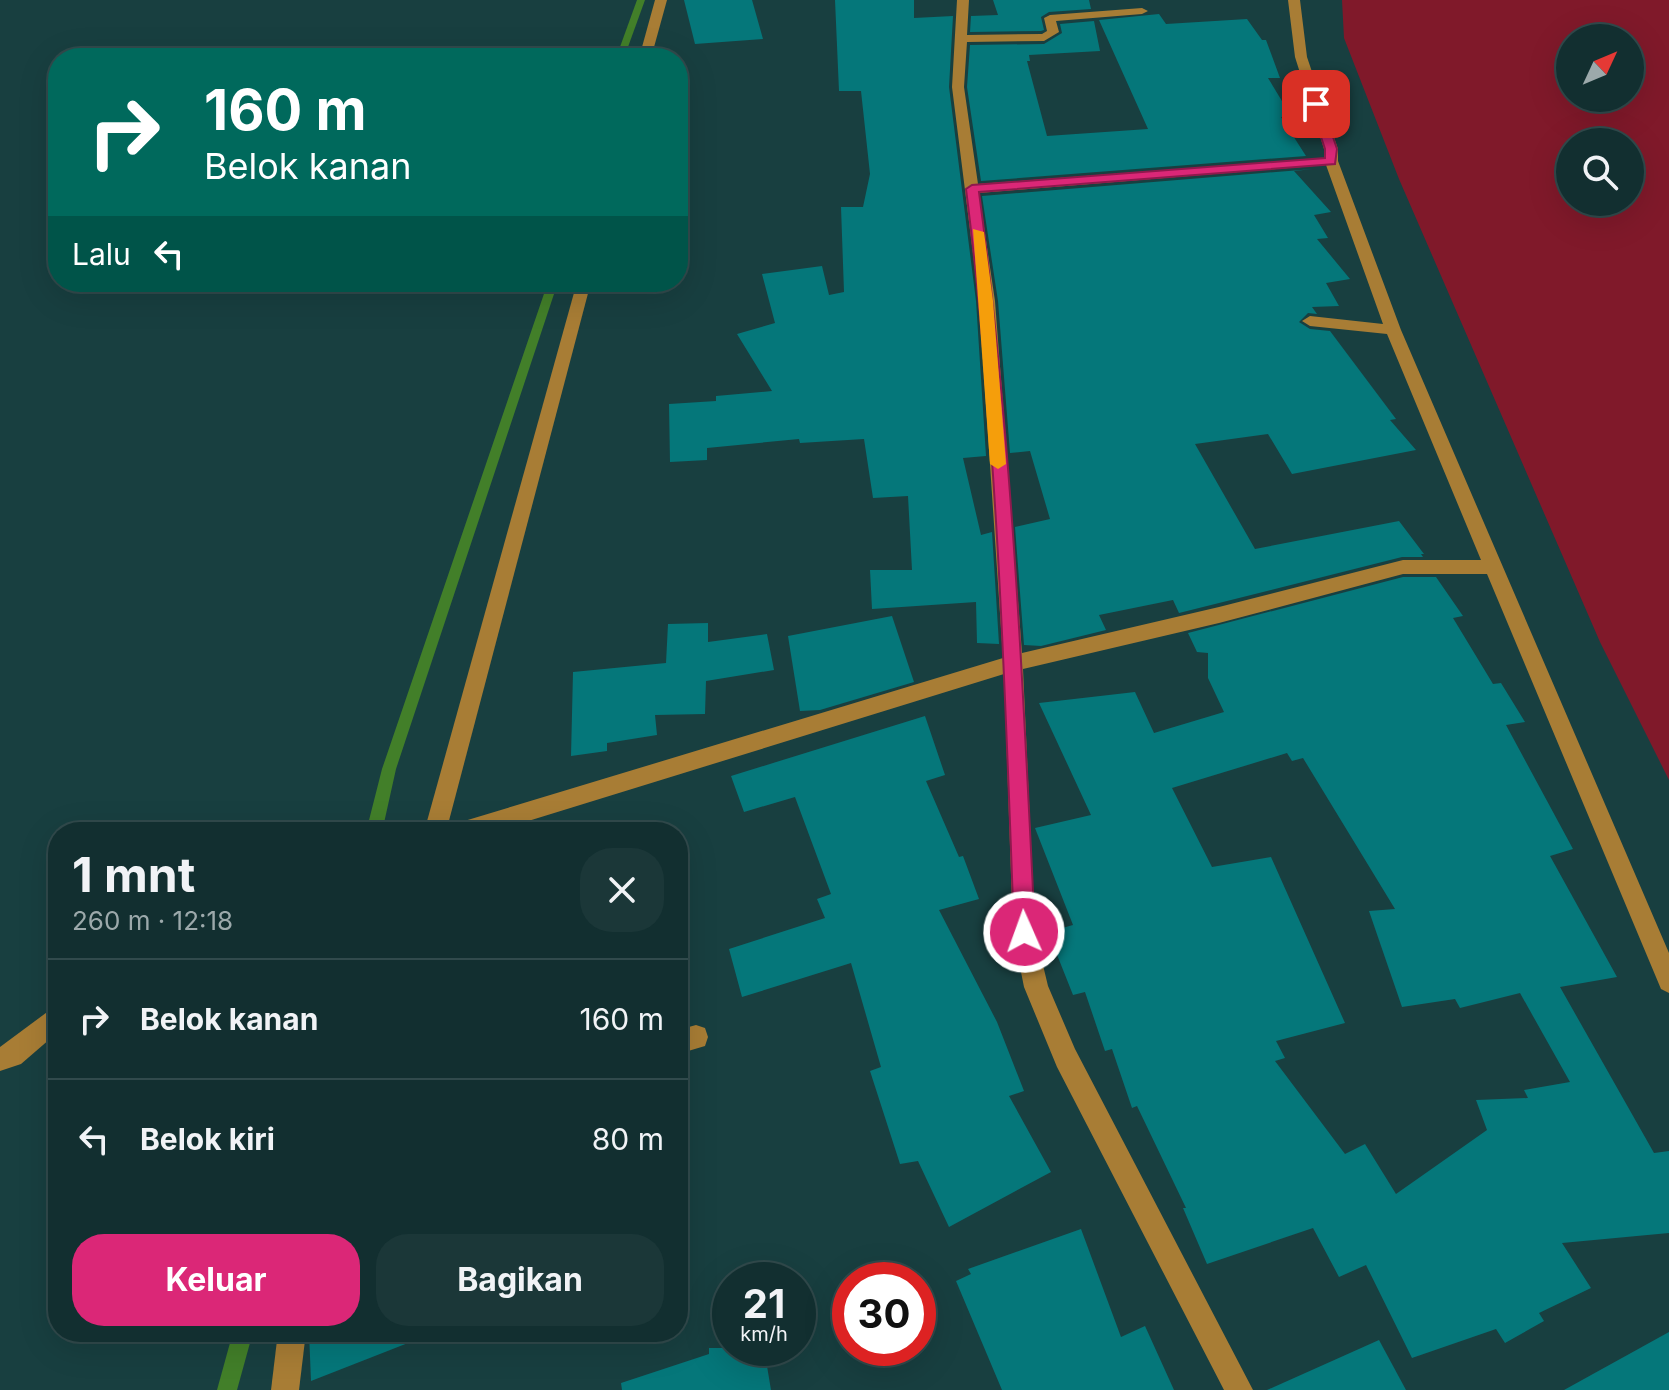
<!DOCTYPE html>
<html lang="id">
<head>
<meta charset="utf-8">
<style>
	:root { --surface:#122f30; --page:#1b3738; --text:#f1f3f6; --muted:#9ca9ab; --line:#314a4c; --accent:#db2777 }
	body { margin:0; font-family:Inter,sans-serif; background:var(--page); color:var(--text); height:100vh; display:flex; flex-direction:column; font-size:30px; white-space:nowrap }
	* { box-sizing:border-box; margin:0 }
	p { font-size:26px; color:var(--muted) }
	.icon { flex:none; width:44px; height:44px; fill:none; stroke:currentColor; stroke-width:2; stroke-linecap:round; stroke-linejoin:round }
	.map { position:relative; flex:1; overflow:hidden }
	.side { position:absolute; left:48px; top:822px; width:640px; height:520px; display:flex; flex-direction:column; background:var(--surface); border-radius:32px; box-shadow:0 8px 32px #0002,0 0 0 2px var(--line) }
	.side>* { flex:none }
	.guide { position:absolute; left:48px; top:48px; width:640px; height:244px; border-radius:32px; box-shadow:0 8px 32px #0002,0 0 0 2px var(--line); background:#00695c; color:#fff; overflow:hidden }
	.needle { width:52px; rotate:46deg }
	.controls { position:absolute; left:1556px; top:24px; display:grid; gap:16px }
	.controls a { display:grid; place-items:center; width:88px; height:88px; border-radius:50%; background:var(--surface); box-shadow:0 8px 32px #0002,0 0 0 2px var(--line); font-size:40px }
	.speed { position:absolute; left:712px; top:1262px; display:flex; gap:16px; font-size:40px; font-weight:700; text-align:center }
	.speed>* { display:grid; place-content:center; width:104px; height:104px; border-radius:50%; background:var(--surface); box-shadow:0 8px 32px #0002,0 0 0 2px var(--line); line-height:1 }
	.speed small { font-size:20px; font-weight:400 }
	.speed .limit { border:12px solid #d22; background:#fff; color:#111 }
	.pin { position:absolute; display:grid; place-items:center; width:68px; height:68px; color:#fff; margin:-34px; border-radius:16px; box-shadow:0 4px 12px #0006 }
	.me { position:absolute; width:88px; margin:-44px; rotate:358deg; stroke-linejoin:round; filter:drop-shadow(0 0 6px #0008) }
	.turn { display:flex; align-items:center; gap:28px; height:168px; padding:0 24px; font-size:36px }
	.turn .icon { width:104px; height:104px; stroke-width:2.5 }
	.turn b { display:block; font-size:56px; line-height:68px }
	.then { display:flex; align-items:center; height:76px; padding:0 24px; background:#0003; gap:16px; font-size:30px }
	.round { display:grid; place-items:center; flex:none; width:84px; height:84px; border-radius:32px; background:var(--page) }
	.summary { display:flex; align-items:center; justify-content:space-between; height:136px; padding:0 24px }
	h1 { font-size:48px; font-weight:700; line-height:60px }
	.button { display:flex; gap:16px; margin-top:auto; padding:16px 24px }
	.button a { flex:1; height:92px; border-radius:32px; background:var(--accent); color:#fff; font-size:32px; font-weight:700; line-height:92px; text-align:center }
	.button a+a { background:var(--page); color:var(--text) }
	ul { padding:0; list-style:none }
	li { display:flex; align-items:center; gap:24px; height:120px; padding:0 24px; border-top:2px solid var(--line) }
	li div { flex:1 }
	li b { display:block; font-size:30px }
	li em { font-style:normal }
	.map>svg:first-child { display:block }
</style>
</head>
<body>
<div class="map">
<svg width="1669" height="1390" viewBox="0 0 1669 1390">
	<rect width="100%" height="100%" fill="#183f40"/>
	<path fill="#80192a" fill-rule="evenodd" d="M1342,0H1669V780L1600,642L1399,179L1344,38ZM1570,38H1630V98H1570ZM1570,142H1630V202H1570Z"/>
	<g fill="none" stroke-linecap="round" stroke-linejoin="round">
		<g fill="#427f29" fill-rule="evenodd">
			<polygon points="637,0 645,0 624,58 616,58"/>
			<polygon points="548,282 558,282 396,769 382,832 366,832 382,769"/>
			<polygon points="233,1332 253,1332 237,1390 217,1390"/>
		</g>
	</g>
	<g fill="#05777a" fill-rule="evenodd">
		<polygon points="684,0 752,0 763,39 695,44"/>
		<polygon points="835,0 914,0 914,18 953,16 949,87 976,301 986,456 963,458 981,535 992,532 999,644 977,643 976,602 872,609 870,570 912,570 908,496 873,498 864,439 800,443 799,439 707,448 707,460 670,462 669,404 716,401 716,396 772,391 737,334 775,323 762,274 822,266 829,295 844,292 841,207 863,207 870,174 861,91 839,91"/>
		<polygon points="993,0 1089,0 1091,9 1049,12 1041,17 1044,30 1041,31 970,32 971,16 998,15"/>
		<polygon points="1159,14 1166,24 1247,19 1262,40 1266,40 1280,78 1268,78 1291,116 1281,117 1306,156 981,181 967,87 970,45 1044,44 1062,33 1060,24 1094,21 1100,51 1029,55 1030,61 1027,61 1047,136 1148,129 1099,20"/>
		<polygon points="1313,169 1294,171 1331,212 1314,215 1328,238 1317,239 1350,279 1326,283 1339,306 1312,307 1317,314 1308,313 1299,322 1310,329 1330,331 1396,419 1390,420 1416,450 1292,474 1268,434 1195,444 1255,549 1399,521 1424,554 1421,554 1423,557 1402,557 1179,613 1173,600 1099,615 1106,630 1041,646 1024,645 1015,527 1050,519 1030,451 1010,453 998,301 982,196"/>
		<path d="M1403,577H1436L1463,616L1453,618L1493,684L1501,683L1525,722L1506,725L1573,849L1550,856L1617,977L1560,987L1654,1153L1669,1151V1233L1562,1243L1591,1288L1539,1313L1544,1321L1505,1343L1496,1329L1412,1358L1366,1265L1339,1277L1313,1228L1207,1264L1183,1208H1186L1137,1106L1132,1108L1112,1049L1105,1051L1085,992L1073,995L1048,932L1073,925L1035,828L1091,815L1039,703L1135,692L1154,733L1224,712L1208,678V653L1197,652L1188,633ZM1287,753L1292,761L1303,758L1395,909L1369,911L1402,1007L1455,999L1460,1008L1520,993L1570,1082L1524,1090L1528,1098L1476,1100L1487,1130L1396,1194L1365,1144L1345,1154L1275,1061L1285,1058L1276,1041L1345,1023L1271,857L1212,867L1172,788Z"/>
		<polygon points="892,616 914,682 820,710 800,711 788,636"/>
		<polygon points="708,623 708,642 767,634 774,670 706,681 705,714 655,715 657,735 607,743 607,751 571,756 573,672 666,663 668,624"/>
		<polygon points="925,716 945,775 926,781 959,857 963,856 979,899 939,910 997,1022 1024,1091 1009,1096 1051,1172 949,1227 918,1161 900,1164 870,1071 881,1067 851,963 742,997 729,949 825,918 817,899 831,894 795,797 744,812 731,776"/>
		<polygon points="1081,1229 1121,1337 1145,1326 1174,1390 1002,1390 956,1281 971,1274 968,1269"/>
		<polygon points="309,1332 431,1332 431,1334 311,1381"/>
		<polygon points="1669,1332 1669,1390 1564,1390"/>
		<polygon points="1379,1340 1406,1390 1267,1390"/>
		<polygon points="709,1348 764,1348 771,1390 622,1390 621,1383 709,1354"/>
	</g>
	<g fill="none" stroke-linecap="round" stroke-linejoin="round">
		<g fill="#a87d35" fill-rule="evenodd">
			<polygon points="655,0 667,0 651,58 639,58"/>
			<path d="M957,0H969L967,35L1042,34L1047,31L1044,18L1050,15L1142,8L1148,11L1142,14L1056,21L1059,32L1044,41L967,42L964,87L978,184L1324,158V149L1295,57L1288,0H1300L1307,57L1338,149V161L1401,330L1669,953V993L1661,989L1487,574H1403L1219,623L1023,669L1035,932L1048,986L1075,1049L1253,1390H1224L1057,1067L1024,987L1013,932L1004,674L493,832H450L453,825L461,822L1003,658L979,301L952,87ZM1326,165L1383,324L1310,316L1302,321L1310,326L1387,334L1481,560H1403L1219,607L1022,653L995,301L979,193Z"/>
			<polygon points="577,282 591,282 446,832 424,832"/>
			<polygon points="58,1004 58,1032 21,1064 0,1071 0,1047"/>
			<polygon points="696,1025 705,1028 708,1037 705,1046 678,1054 678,1030"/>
			<polygon points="278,1332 306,1332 299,1390 271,1390"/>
		</g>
	</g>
	<path fill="#db2777" stroke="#8e194d" stroke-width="2" d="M1316,100L1322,104L1337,149L1335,164L979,192C1012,437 1023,685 1035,932L1032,939L1024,942L1017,939L1014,932C1005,684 997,435 966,189L972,185L1325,158V149L1310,104Z"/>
	<polygon fill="#f59e0b" points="973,229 984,232 993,301 1006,464 998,469 990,464"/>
</svg>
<div class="controls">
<a><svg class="needle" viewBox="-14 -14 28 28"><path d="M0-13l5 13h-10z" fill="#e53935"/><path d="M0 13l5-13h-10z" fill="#9ca9ab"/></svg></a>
<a><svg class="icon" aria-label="search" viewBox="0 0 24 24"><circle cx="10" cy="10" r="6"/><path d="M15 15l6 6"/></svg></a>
</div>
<div class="speed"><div>21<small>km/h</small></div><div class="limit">30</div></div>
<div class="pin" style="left:1316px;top:104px;background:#d93025"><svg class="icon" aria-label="arrive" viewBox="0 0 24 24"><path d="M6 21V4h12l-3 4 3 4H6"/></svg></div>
<svg class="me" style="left:1024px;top:932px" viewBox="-20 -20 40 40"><circle r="17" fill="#db2777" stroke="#fff" stroke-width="3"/><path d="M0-11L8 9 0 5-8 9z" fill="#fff"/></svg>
<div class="guide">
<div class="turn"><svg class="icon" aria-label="right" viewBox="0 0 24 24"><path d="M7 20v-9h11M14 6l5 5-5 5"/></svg><div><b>160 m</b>Belok kanan</div></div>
<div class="then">Lalu<svg class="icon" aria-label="left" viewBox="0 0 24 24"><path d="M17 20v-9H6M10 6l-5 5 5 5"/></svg></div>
</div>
<section class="side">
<div class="summary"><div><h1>1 mnt</h1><p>260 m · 12:18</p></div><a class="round"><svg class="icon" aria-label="close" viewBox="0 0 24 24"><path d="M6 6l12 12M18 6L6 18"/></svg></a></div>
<ul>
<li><svg class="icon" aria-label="right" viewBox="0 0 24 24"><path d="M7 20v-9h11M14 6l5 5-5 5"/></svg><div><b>Belok kanan</b></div><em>160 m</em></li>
<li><svg class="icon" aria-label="left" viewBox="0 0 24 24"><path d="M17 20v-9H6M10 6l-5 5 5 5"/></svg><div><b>Belok kiri</b></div><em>80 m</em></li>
</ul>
<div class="button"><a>Keluar</a><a>Bagikan</a></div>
</section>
</div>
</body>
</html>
